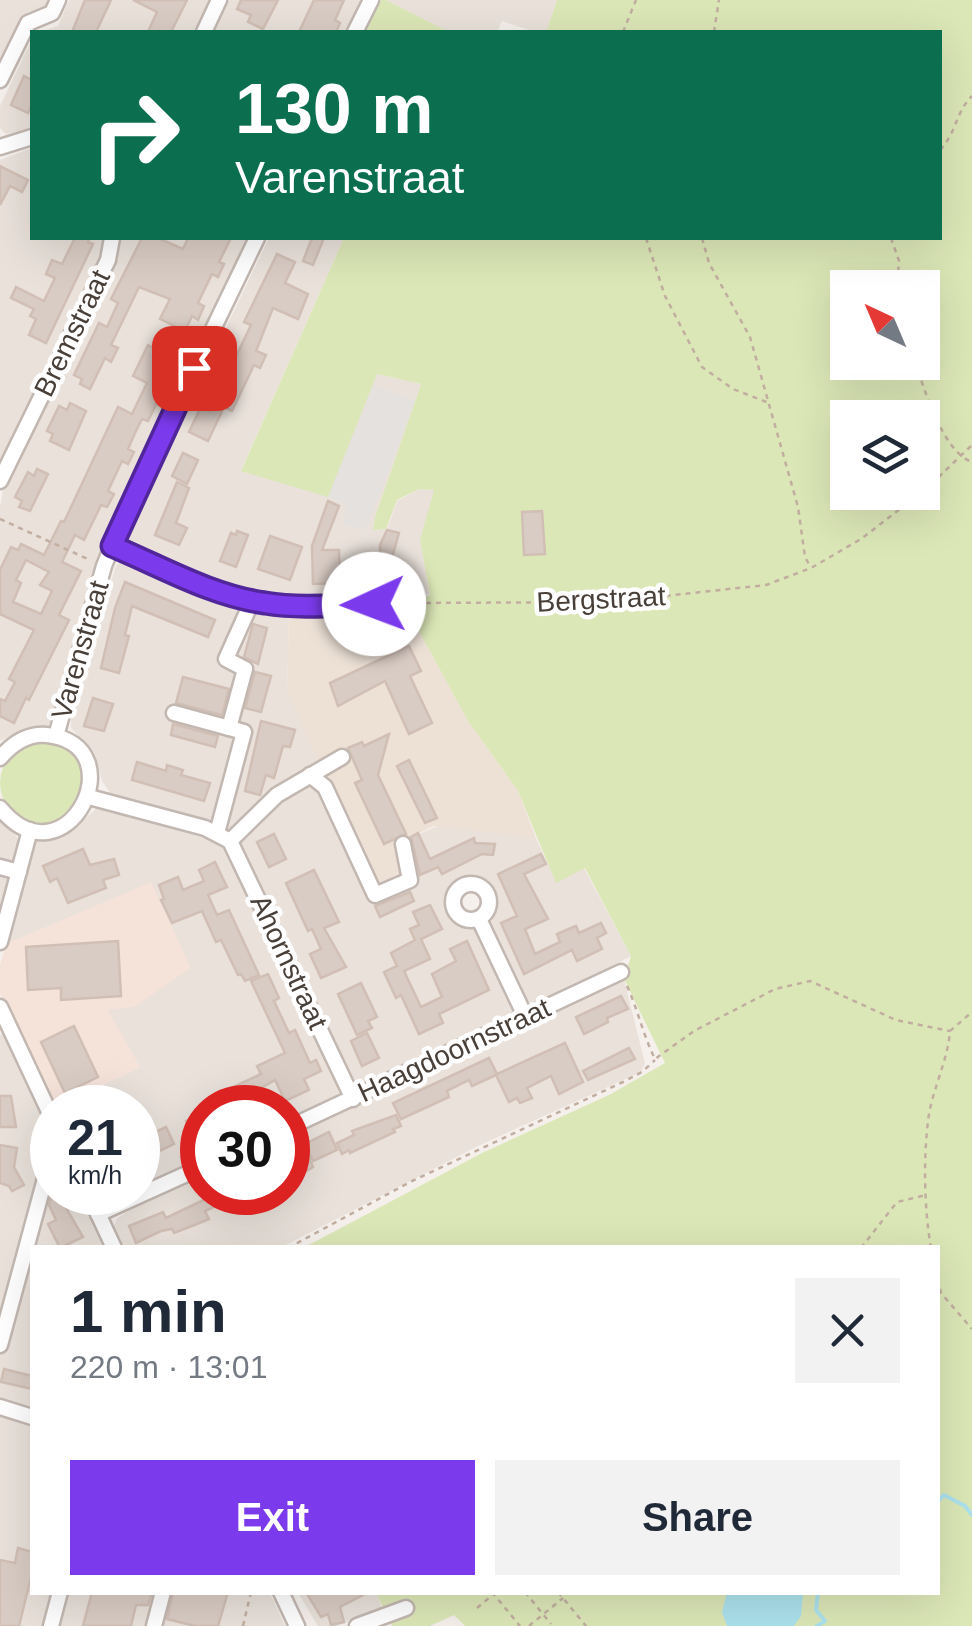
<!DOCTYPE html>
<html lang="en">
<head>
<meta charset="utf-8">
<style>
	:root { --surface:#fff; --page:#f2f2f3; --text:#1f2937; --muted:#747a83; --accent:#7c3aed }
	body { margin:0; font-family:Helvetica,sans-serif; background:var(--page); color:var(--text); height:100vh; display:flex; flex-direction:column; font-size:38px; white-space:nowrap }
	* { box-sizing:border-box; margin:0 }
	p { font-size:32px; color:var(--muted) }
	.icon { flex:none; width:55px; height:55px; fill:none; stroke:currentColor; stroke-width:2; stroke-linecap:round; stroke-linejoin:round }
	.map { position:relative; flex:1; overflow:hidden }
	.drawer { position:absolute; left:30px; top:1245px; width:910px; height:350px; display:flex; flex-direction:column; background:var(--surface); border-radius:0px; box-shadow:0 10px 40px #0002 }
	.drawer>* { flex:none }
	.guide { position:absolute; left:30px; top:30px; width:912px; height:210px; border-radius:0px; box-shadow:0 10px 40px #0002; background:#0b6e4f; color:#fff; overflow:hidden }
	.needle { width:65px; rotate:316deg }
	.fabs { position:absolute; left:830px; top:270px; display:grid; gap:20px }
	.fabs a { display:grid; place-items:center; width:110px; height:110px; border-radius:0px; background:var(--surface); box-shadow:0 10px 40px #0002; font-size:50px }
	.speed { position:absolute; left:30px; top:1085px; display:flex; gap:20px; font-size:50px; font-weight:700; text-align:center }
	.speed>* { display:grid; place-content:center; width:130px; height:130px; border-radius:50%; background:var(--surface); box-shadow:0 10px 40px #0002; line-height:1 }
	.speed small { font-size:25px; font-weight:400 }
	.speed .limit { border:15px solid #d22; background:#fff; color:#111 }
	.pin { position:absolute; display:grid; place-items:center; width:85px; height:85px; color:#fff; margin:-42px; border-radius:20px; box-shadow:0 5px 15px #0006 }
	.me { position:absolute; width:110px; margin:-55px; rotate:268deg; stroke-linejoin:round; filter:drop-shadow(0 0 8px #0008) }
	.turn { display:flex; align-items:center; gap:35px; height:210px; padding:0 40px; font-size:45px }
	.turn .icon { width:130px; height:130px; stroke-width:2.5 }
	.turn b { display:block; font-size:70px; line-height:85px }
	.round { display:grid; place-items:center; flex:none; width:105px; height:105px; border-radius:0px; background:var(--page) }
	.headline { display:flex; align-items:center; justify-content:space-between; height:170px; padding:0 40px }
	h1 { font-size:60px; font-weight:700; line-height:75px }
	.button { display:flex; gap:20px; margin-top:auto; padding:20px 40px }
	.button a { flex:1; height:115px; border-radius:0px; background:var(--accent); color:#fff; font-size:40px; font-weight:700; line-height:115px; text-align:center }
	.button a+a { background:var(--page); color:var(--text) }
	.map>svg:first-child { display:block }
</style>
</head>
<body>
<div class="map">
<svg width="972" height="1626" viewBox="0 0 972 1626">
	<rect width="100%" height="100%" fill="#f5f0ec"/>
	<g fill="#e9e1da">
		<polygon points="0,0 49,0 46,7 28,12 0,64"/>
		<polygon points="69,0 214,0 198,32 40,32 58,26"/>
		<polygon points="229,0 363,0 347,32 212,32"/>
		<polygon points="386,0 557,0 546,32 535,32 502,21 497,32 449,32"/>
		<polygon points="32,39 32,130 6,134 0,128 0,106"/>
		<polygon points="32,148 32,238 105,238 103,252 0,464 0,160"/>
		<polygon points="120,238 251,238 95,575 49,725 20,732 0,741 0,507 3,490 115,267"/>
		<polygon points="269,238 344,238 241,470 377,374 421,384 375,517 373,530 387,529 397,501 419,489 435,490 420,540 430,594 316,599 271,597 236,589 131,546 127,540 127,534"/>
		<polygon points="121,562 231,604 289,614 287,692 396,844 440,825 536,838 556,882 584,868 631,956 540,1003 525,1002 490,925 498,903 497,894 478,878 461,880 448,894 448,911 452,919 478,931 515,1005 514,1013 509,1018 363,1085 357,1084 352,1078 237,838 228,830 113,797 102,781 95,754 71,728 71,718 116,565"/>
		<polygon points="98,807 217,842 229,851 342,1089 338,1097 288,1122 288,1108 202,1108 202,1160 138,1190 138,1108 57,1107 140,1067 107,1010 151,883 6,944 32,846 39,840 67,834"/>
		<polygon points="0,820 17,837 21,847 0,923"/>
		<polygon points="624,979 645,1063 641,1072 480,1145 282,1247 124,1247 114,1226 117,1219 131,1209 202,1176 202,1192 288,1192 288,1136"/>
		<polygon points="0,1034 7,1037 52,1136 52,1192 80,1193 107,1247 32,1248 32,1408 0,1399"/>
		<polygon points="0,1416 32,1425 32,1592 55,1593 46,1626 0,1626"/>
		<polygon points="68,1592 270,1593 285,1626 59,1626"/>
		<polygon points="298,1593 376,1593 382,1608 336,1626 318,1626"/>
	</g>
	<polygon fill="#f5e2d9" points="151,882 191,968 134,1007 108,1010 140,1067 57,1107 0,994 0,965 6,944"/>
	<polygon fill="#ede1d6" points="409,613 468,721 518,791 536,838 434,826 396,844 400,873 375,884 287,692 289,614"/>
	<g fill="#dce7b7" fill-rule="evenodd">
		<polygon points="381,0 386,0 449,32 371,32 366,30"/>
		<path d="M557,0H972V1626H465L454,1615L430,1626H392L376,1593L938,1592V1248L305,1247L484,1152L609,1095L665,1063L624,979L631,956L585,868L556,883L518,791L468,721L409,613L430,594L420,540L434,490L419,489L397,500L386,529L373,530L375,517L421,384L377,374L328,497L241,471L344,238H940V32H546ZM848,288H922V362H848ZM848,418H922V492H848Z"/>
		<circle cx="42" cy="783" r="42"/>
	</g>
	<polygon fill="#e4e1df" points="374,385 415,401 369,522 363,530 344,524 346,505 328,497"/>
	<polygon fill="#ace2ed" points="727,1593 803,1593 801,1616 794,1626 727,1626 722,1612"/>
	<g fill="none" stroke-linecap="round" stroke-linejoin="round">
		<g stroke="#ace2ed" stroke-width="4">
			<polyline points="938,1501 944,1495 965,1506 972,1515"/>
			<polyline points="817,1626 825,1621 816,1610 818,1592"/>
		</g>
	</g>
	<g fill="#d9ccc4" stroke="#d1bfb5" stroke-width="2.5" fill-rule="evenodd">
		<polygon points="85,0 111,0 96,32 72,32"/>
		<polygon points="133,0 187,0 171,32 148,32 157,12"/>
		<polygon points="241,0 278,0 263,29 248,22 251,15 237,9"/>
		<polygon points="314,0 344,0 335,20 340,23 336,32 299,32"/>
		<polygon points="24,76 32,80 32,104 28,113 11,105"/>
		<polygon points="0,166 28,180 22,192 10,186 0,205"/>
		<polygon points="75,238 90,238 88,242 93,244 46,343 29,335 36,319 30,316 34,309 11,298 16,287 44,301 55,278 46,274 52,260 62,264"/>
		<polygon points="142,238 158,238 183,249 188,238 231,238 219,262 224,264 218,277 212,274 198,303 204,306 198,320 192,316 185,331 160,319 170,299 139,287 111,345 118,348 111,362 105,358 90,389 80,384 82,379 74,375 99,323 107,327 118,303 111,299"/>
		<polygon points="312,238 324,238 313,265 303,261"/>
		<polygon points="277,254 295,262 285,283 308,294 298,319 273,308 256,351 266,355 260,368 254,365 232,411 224,407 208,441 189,432 201,407 210,411 251,325 244,322"/>
		<path d="M148,345L162,352L165,346L176,351L158,387L163,390L148,421L142,419L135,433L128,449L134,452L128,464L122,461L108,491L114,494L107,507L101,505L84,540L75,535L62,562L81,571L59,615L69,620L29,700L26,698L14,723L0,716V699L5,701L15,682L9,679L34,630L0,614V570L11,547L18,550L21,544L44,555L61,521L64,522L118,407L132,414L147,383L133,376ZM26,560L49,572L40,585L52,591L41,614L13,602L21,583L16,580Z"/>
		<polygon points="70,403 86,411 69,450 50,441 53,434 47,431 59,406 67,410"/>
		<polygon points="183,453 198,460 187,484 172,476"/>
		<polygon points="37,469 48,474 30,511 19,507 22,501 15,497 28,472 34,476"/>
		<polygon points="177,482 189,488 176,523 187,528 179,545 155,535"/>
		<polygon points="328,501 339,506 322,550 339,550 340,583 313,584 312,546"/>
		<polygon points="542,511 545,554 524,555 522,512"/>
		<polygon points="387,530 399,533 391,561 402,561 402,573 399,573 399,582 385,583 383,587 381,586 380,545"/>
		<polygon points="237,531 248,535 236,567 220,561 231,533 236,535"/>
		<polygon points="270,536 302,547 290,580 258,569"/>
		<polygon points="125,582 215,620 208,637 132,606 125,635 129,636 119,673 101,668 115,608"/>
		<polygon points="253,624 267,628 258,664 244,657"/>
		<polygon points="409,646 421,671 410,676 432,723 409,734 385,681 338,706 330,683"/>
		<polygon points="255,672 271,676 261,712 245,708"/>
		<polygon points="183,677 229,689 222,715 176,703"/>
		<polygon points="93,698 113,704 104,731 84,726"/>
		<polygon points="261,721 295,730 290,747 283,746 274,778 266,775 260,795 245,791"/>
		<polygon points="173,724 218,736 215,747 171,735"/>
		<polygon points="389,734 378,775 406,834 384,844 355,783 362,780 348,748 362,742 364,746"/>
		<polygon points="409,760 437,818 425,823 397,766"/>
		<polygon points="137,762 166,771 167,765 183,770 181,775 210,783 204,801 132,780"/>
		<polygon points="418,833 430,859 474,838 475,843 495,844 493,855 482,854 442,874 438,867 420,875 411,837"/>
		<polygon points="274,834 286,859 269,867 257,842"/>
		<polygon points="83,849 90,865 114,859 119,875 103,880 106,888 68,903 57,878 50,882 43,866"/>
		<polygon points="541,854 546,864 524,874 548,919 525,929 535,954 560,942 557,934 576,926 579,933 601,923 606,933 597,938 602,949 577,961 572,950 524,974 501,923 517,916 498,874"/>
		<polygon points="215,862 227,887 208,895 217,915 229,910 259,975 245,981 241,974 238,975 221,940 216,942 202,911 172,923 161,900 164,899 159,885 178,877 183,890 204,881 199,870"/>
		<polygon points="314,870 339,922 324,928 346,967 321,978 310,954 321,949 312,929 308,931 286,883"/>
		<polygon points="410,892 414,901 380,917 375,906"/>
		<polygon points="430,905 442,929 421,939 430,959 404,971 421,1007 442,997 432,974 456,961 450,949 467,941 489,990 439,1014 443,1023 419,1034 401,995 396,998 384,972 397,966 391,953 415,940 410,929 419,925 413,912"/>
		<polygon points="118,941 121,996 61,1000 61,988 28,990 26,947"/>
		<polygon points="268,974 279,998 274,1001 289,1033 295,1030 310,1063 316,1060 321,1071 304,1079 309,1090 285,1101 275,1080 256,1091 262,1103 252,1108 222,1108 216,1095 261,1074 257,1066 285,1053 251,981"/>
		<polygon points="361,983 377,1017 368,1021 372,1028 357,1035 338,994"/>
		<polygon points="621,996 628,1009 607,1018 608,1022 584,1034 576,1017"/>
		<polygon points="74,1026 98,1077 65,1093 41,1042"/>
		<polygon points="367,1033 379,1058 362,1066 351,1041"/>
		<polygon points="565,1043 583,1082 559,1094 551,1076 527,1088 532,1098 520,1103 517,1098 509,1102 496,1075 472,1086 469,1080 447,1091 449,1097 401,1119 393,1103 489,1058 497,1074"/>
		<polygon points="629,1048 635,1059 588,1080 583,1071"/>
		<polygon points="0,1096 11,1096 16,1127 0,1127"/>
		<polygon points="202,1113 202,1156 186,1121"/>
		<polygon points="396,1115 401,1126 393,1129 395,1132 350,1153 349,1150 342,1154 337,1143 354,1135 352,1131"/>
		<polygon points="166,1127 174,1144 149,1156 141,1139"/>
		<polygon points="329,1132 337,1150 313,1161 305,1144"/>
		<polygon points="0,1145 17,1148 14,1167 24,1185 12,1191 9,1186 0,1183"/>
		<polygon points="308,1156 313,1167 288,1182 288,1166"/>
		<polygon points="211,1192 277,1192 239,1211 232,1198 205,1211 209,1219 197,1224 174,1233 172,1229 161,1231 136,1243 129,1226 163,1212 166,1218 212,1196"/>
		<polygon points="58,1194 83,1237 60,1248 48,1224 56,1220 49,1205 51,1197"/>
		<polygon points="4,1369 32,1376 32,1389 1,1382"/>
		<polygon points="18,1548 32,1552 32,1573 19,1626 0,1626 0,1560 15,1563"/>
		<polygon points="92,1592 152,1592 148,1605 136,1605 131,1626 83,1626"/>
		<polygon points="173,1592 228,1592 218,1626 195,1626 167,1619"/>
		<polygon points="306,1592 369,1592 340,1607 344,1622 331,1625 328,1614 321,1617"/>
	</g>
	<g fill="none" stroke-linecap="round" stroke-linejoin="round">
		<defs>
			<g id="minor">
				<polyline points="204,32 219,0"/>
				<polyline points="355,32 371,0"/>
				<polyline points="0,80 28,23 52,13 58,0"/>
				<polyline points="0,147 32,137"/>
				<polyline points="0,481 108,260 112,238"/>
				<path d="M112,546C160,566 211,596 264,603C309,610 357,605 403,603"/>
				<polyline points="174,713 244,732 217,833"/>
				<polyline points="229,728 245,669 226,659 252,601"/>
				<polyline points="56,736 104,566 131,499 257,238"/>
				<path d="M0,758C12,744 27,733 47,735C138,745 66,888 0,808"/>
				<polyline points="310,775 325,787 375,895 410,880 403,844"/>
				<polyline points="89,797 205,828 230,841 353,1099"/>
				<polyline points="230,841 277,795 342,757"/>
				<polyline points="0,867 19,872"/>
				<circle cx="471" cy="902" r="18"/>
				<polyline points="479,919 525,1016"/>
				<polyline points="0,942 30,830"/>
				<polyline points="0,1007 52,1118"/>
				<polyline points="288,1128 621,972"/>
				<polyline points="88,1192 114,1248"/>
				<polyline points="98,1214 202,1167"/>
				<polyline points="0,1345 52,1153"/>
				<polyline points="0,1407 32,1417"/>
				<polyline points="281,1592 297,1626"/>
				<polyline points="51,1626 60,1592"/>
				<polyline points="154,1626 163,1592"/>
				<polyline points="357,1626 406,1608"/>
			</g>
		</defs>
		<use href="#minor" stroke="#c3b8b1" stroke-width="19"/>
		<g stroke="#c1aea0" stroke-width="2.5" stroke-dasharray="5 5" stroke-linecap="butt">
			<polyline points="623,32 636,0"/>
			<polyline points="714,32 719,0"/>
			<path d="M940,150C957,132 955,113 972,96"/>
			<polyline points="646,238 665,296 702,367 733,389 769,403"/>
			<polyline points="702,238 709,263 750,337 798,507 805,557 810,566"/>
			<polyline points="891,238 899,261 897,288"/>
			<path d="M915,362C925,391 943,452 972,462"/>
			<polyline points="924,491 972,445"/>
			<polyline points="0,519 90,560"/>
			<polyline points="416,603 609,602 766,585 811,568 861,539 922,492"/>
			<path d="M627,986C638,1010 643,1035 655,1059L694,1031L775,989L810,981L896,1020L950,1031"/>
			<polyline points="288,1248 412,1181 623,1082 642,1072 655,1060"/>
			<polyline points="861,1248 897,1202 926,1195"/>
			<path d="M931,1248C924,1208 923,1154 929,1114C934,1086 948,1059 950,1031L972,1012"/>
			<polyline points="938,1279 941,1293 972,1329"/>
			<polyline points="492,1592 520,1626"/>
			<polyline points="525,1592 551,1624"/>
			<polyline points="558,1592 586,1626"/>
			<polyline points="477,1608 496,1592"/>
			<polyline points="243,1626 251,1592"/>
			<polyline points="529,1626 563,1598"/>
		</g>
		<use href="#minor" stroke="#fff" stroke-width="14"/>
	</g>
	<g fill="none" stroke-linecap="round" stroke-linejoin="round">
		<defs>
			<path id="route" d="M194,368L112,546C160,566 212,596 265,603C301,609 337,605 374,604"/>
		</defs>
		<use href="#route" stroke="#51269a" stroke-width="25"/>
		<use href="#route" stroke="#7c3aed" stroke-width="18"/>
	</g>
	<g text-anchor="middle" dominant-baseline="central" stroke-width="9" stroke-linejoin="round" paint-order="stroke">
		<g font-size="28" fill="#493f39" stroke="#fff">
			<text transform="translate(72 333) rotate(-64)">Bremstraat</text>
			<text transform="translate(601 599) rotate(-3)">Bergstraat</text>
			<text transform="translate(80 650) rotate(-74)">Varenstraat</text>
			<text transform="translate(289 962) rotate(65)">Ahornstraat</text>
			<text transform="translate(454 1050) rotate(-25)">Haagdoornstraat</text>
		</g>
	</g>
</svg>
<div class="fabs">
<a><svg class="needle" viewBox="-14 -14 28 28"><path d="M0-13l5 13h-10z" fill="#e53935"/><path d="M0 13l5-13h-10z" fill="#747a83"/></svg></a>
<a><svg class="icon" aria-label="layers" viewBox="0 0 24 24"><path d="M12 4l9 5-9 5-9-5zM3 14l9 5 9-5"/></svg></a>
</div>
<div class="speed"><div>21<small>km/h</small></div><div class="limit">30</div></div>
<div class="pin" style="left:194px;top:368px;background:#d93025"><svg class="icon" aria-label="arrive" viewBox="0 0 24 24"><path d="M6 21V4h12l-3 4 3 4H6"/></svg></div>
<svg class="me" style="left:374px;top:604px" viewBox="-20 -20 40 40"><circle r="19" fill="#fff"/><path d="M0-13L10 11 0 6-10 11z" fill="#7c3aed"/></svg>
<div class="guide">
<div class="turn"><svg class="icon" aria-label="right" viewBox="0 0 24 24"><path d="M7 20v-9h11M14 6l5 5-5 5"/></svg><div><b>130 m</b>Varenstraat</div></div>
</div>
<section class="drawer">
<div class="headline"><div><h1>1 min</h1><p>220 m · 13:01</p></div><a class="round"><svg class="icon" aria-label="close" viewBox="0 0 24 24"><path d="M6 6l12 12M18 6L6 18"/></svg></a></div>
<div class="button"><a>Exit</a><a>Share</a></div>
</section>
</div>
</body>
</html>
